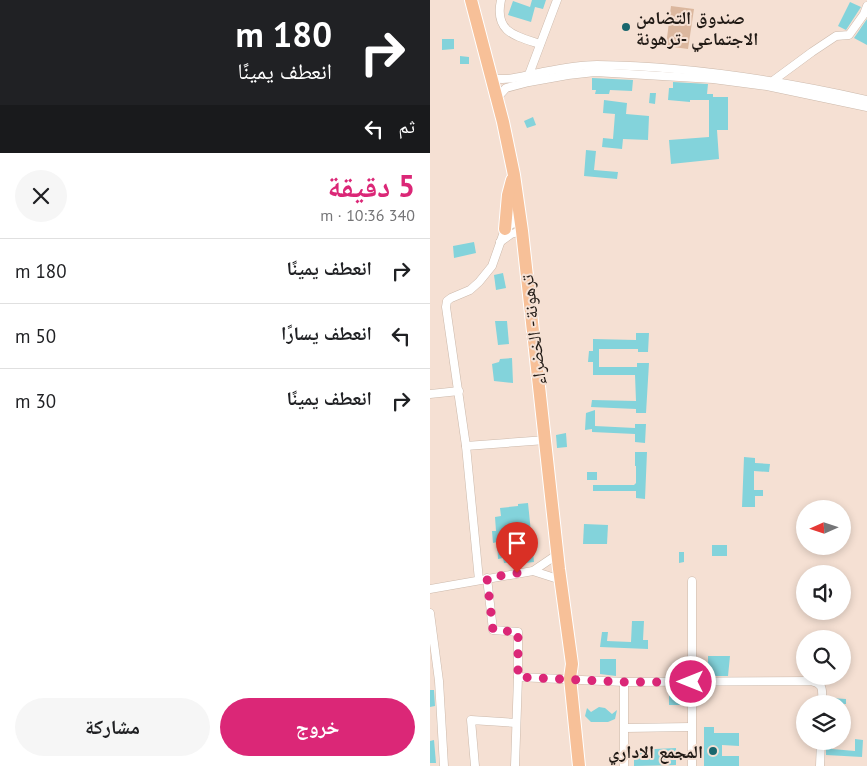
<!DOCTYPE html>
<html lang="ar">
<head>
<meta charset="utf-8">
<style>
	:root { --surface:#fff; --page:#f6f6f6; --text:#202124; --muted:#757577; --line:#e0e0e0; --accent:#db2777 }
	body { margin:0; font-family:"PT Sans","Noto Naskh Arabic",sans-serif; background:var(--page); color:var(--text); direction:rtl; height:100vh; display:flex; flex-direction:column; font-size:19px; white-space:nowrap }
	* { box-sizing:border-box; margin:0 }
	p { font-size:16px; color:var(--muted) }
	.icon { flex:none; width:28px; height:28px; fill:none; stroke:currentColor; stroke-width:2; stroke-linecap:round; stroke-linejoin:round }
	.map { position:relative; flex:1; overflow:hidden; direction:ltr }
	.panel { display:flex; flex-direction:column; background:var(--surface); width:430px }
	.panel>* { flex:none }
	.guide { background:#202124; color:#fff; overflow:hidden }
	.needle { width:32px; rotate:267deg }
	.tools { position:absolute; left:366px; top:500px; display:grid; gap:10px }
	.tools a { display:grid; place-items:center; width:55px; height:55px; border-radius:50%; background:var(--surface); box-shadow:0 2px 8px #0003; font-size:25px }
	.pin { position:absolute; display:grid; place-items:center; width:42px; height:42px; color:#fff; margin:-51px -21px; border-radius:50% 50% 50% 0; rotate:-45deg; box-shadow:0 0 5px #0007 }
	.pin .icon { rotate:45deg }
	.me { position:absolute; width:55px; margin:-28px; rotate:270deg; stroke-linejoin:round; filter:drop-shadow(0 0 4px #0008) }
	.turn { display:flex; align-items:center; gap:18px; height:105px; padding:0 15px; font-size:22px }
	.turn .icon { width:65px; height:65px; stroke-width:2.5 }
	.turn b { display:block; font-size:35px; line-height:42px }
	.then { display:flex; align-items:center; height:48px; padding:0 15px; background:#0003; gap:10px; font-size:19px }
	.round { display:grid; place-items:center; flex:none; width:52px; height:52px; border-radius:26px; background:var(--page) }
	.summary { display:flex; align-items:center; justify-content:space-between; height:85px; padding:0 15px }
	h1 { font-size:30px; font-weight:700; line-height:38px; color:var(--accent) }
	.button { display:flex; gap:10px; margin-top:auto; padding:10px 15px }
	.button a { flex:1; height:58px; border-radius:30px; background:var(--accent); color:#fff; font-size:20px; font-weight:700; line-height:58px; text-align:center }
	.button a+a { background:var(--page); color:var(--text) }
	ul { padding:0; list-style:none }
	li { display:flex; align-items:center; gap:15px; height:65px; padding:0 15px; border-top:1px solid var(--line) }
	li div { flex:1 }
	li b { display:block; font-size:19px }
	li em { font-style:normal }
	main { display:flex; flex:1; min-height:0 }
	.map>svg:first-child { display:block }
</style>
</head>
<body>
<main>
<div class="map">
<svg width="437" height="766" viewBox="0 0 437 766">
	<rect width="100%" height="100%" fill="#f5e0d3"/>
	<polygon fill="#dbb79e" points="241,6 264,9 258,49 236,46"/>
	<g fill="#83d3db" fill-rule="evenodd">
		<polygon points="102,0 116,0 113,9 105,7 101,22 78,15 83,1 100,7"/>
		<polygon points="420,2 431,7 416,30 408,26"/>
		<polygon points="437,19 437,45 424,38"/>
		<polygon points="12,39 24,39 24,49 12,50"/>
		<polygon points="30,56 39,57 39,64 30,64"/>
		<polygon points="162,78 203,80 202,91 180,90 179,94 165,94 166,90 162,90"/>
		<polygon points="243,82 278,84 277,94 283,94 283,97 298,97 298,130 287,130 289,159 241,164 239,140 279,137 279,100 260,100 260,102 238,100 239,88 243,88"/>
		<polygon points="220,93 226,93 225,104 219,103"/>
		<polygon points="174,100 197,103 196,114 219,116 218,140 193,139 192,149 172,147 173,138 183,139 185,114 173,113"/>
		<polygon points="103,117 106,125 97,128 94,121"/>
		<polygon points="156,150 166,151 164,170 188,172 187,179 154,176"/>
		<polygon points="44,242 46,253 24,258 23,246"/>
		<polygon points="73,273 76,288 66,290 64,275"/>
		<polygon points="65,321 77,321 79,344 68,345"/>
		<polygon points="206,333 219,333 218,352 208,352 208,349 169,349 169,367 207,367 207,363 219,363 216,413 206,413 206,409 161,407 162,400 206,401 205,375 163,375 163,362 158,362 159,351 163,351 163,339 206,340"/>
		<polygon points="82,358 83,383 64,381 62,364 69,362 70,359"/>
		<polygon points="165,410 165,426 205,428 205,424 216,424 215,443 205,442 205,434 162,432 162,429 155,430 156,413"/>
		<polygon points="136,433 137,447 127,448 126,435"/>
		<polygon points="205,452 217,452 215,499 206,498 206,491 163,491 163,485 204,485 206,483 206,466 205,466"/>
		<polygon points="314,457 325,458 325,463 340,464 339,472 324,471 324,490 333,490 333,496 325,496 325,507 312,507"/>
		<rect x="157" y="472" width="10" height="8"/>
		<path d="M98,503L104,562L95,563V561L74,563L73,558L68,559L67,542L63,543L62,531H66L65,517L71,516L70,508L88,506V504ZM89,528L90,540L73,542L72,530Z"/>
		<polygon points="154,524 178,525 177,544 153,544"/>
		<rect x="282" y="545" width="15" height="11"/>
		<polygon points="249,552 254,552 254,562 249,563"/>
		<polygon points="202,621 214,621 213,640 218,640 218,649 170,647 172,632 178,632 177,641 201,642"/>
		<polygon points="278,656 300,656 298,676 278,676 276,665 278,664"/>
		<polygon points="170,659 186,659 186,676 170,674"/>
		<polygon points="242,687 250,688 250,695 253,695 253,705 239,705 239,690 242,690"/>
		<polygon points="0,690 4,690 5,706 0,707"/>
		<polygon points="401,698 416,699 416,704 401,704"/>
		<polygon points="169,707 175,708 182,714 187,710 185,719 178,722 161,722 155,716 157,708 161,712"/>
		<polygon points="274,727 284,727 284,733 309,733 309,746 292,745 292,756 309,756 309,766 274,766"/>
		<polygon points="425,739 433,740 432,757 396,755 396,747 402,748 402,749 425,751"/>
		<polygon points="4,740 6,763 0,763 0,741"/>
		<polygon points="246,748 246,765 204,766 204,750"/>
	</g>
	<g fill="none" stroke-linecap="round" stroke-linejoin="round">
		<defs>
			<g id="minor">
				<path d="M71,0C64,32 85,36 110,44"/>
				<polyline points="98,77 127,0"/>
				<path d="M62,78C76,81 89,77 103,74C124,70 145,65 167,65C258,66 348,80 437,100"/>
				<polyline points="344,80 382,52 406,36 419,35 434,14 437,6"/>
				<polyline points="67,98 76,88 99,82 138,75 165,72 283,79 337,86 437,107"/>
				<polyline points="70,242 81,234 92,231"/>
				<polyline points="0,394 29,391"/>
				<polyline points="36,446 116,440"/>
				<polyline points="103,571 131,580"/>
				<polyline points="57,578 63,630 88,632 88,677 85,766"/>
				<polyline points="49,580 36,446 16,307 17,301 21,298 40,290 49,282 62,266 75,229 90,218"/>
				<polyline points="262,581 262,766"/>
				<polyline points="0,589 103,571 128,554"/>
				<polyline points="0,613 9,681 14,766"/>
				<path d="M88,677L194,682L381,681C395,684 392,691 392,704"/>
				<polyline points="194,682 194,766"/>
				<polyline points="195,728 261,727"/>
				<polyline points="45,766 41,720 86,723"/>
				<polyline points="390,766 391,741"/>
			</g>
			<g id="trunk">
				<polyline points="41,0 73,122 84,175 92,231 129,569 142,664 140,678 149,766"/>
				<polyline points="75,229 78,195 82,180"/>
			</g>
		</defs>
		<use href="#minor" stroke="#ccb9ab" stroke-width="9"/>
		<use href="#trunk" stroke="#fff" stroke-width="14"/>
		<use href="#minor" stroke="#fff" stroke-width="8"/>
		<use href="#trunk" stroke="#f7c098" stroke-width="12"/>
	</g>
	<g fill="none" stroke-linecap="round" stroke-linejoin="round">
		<polyline stroke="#db2777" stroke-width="9" stroke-dasharray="0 16.2" points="87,573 57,578 63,630 88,632 88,677 194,682 261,682"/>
	</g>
	<g fill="#19666d" stroke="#f5e0d3" stroke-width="2">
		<circle cx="196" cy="27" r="5"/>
		<circle cx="283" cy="751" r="5"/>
	</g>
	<g text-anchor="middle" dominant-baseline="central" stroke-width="4" stroke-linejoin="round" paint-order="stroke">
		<g font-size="18" font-weight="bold" fill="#211a15" stroke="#f5e0d3" text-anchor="start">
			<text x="206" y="17">صندوق التضامن<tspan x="206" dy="21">الاجتماعي -ترهونة</tspan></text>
			<text x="273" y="751" text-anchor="end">المجمع الاداري</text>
		</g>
		<g font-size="18" fill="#211a15" stroke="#f5e0d3">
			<text transform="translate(103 330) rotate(-97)">ترهونة - الخضراء</text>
		</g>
	</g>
</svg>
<div class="tools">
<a><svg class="needle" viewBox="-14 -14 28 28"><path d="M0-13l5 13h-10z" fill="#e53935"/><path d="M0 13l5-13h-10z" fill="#757577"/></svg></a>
<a><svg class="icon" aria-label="sound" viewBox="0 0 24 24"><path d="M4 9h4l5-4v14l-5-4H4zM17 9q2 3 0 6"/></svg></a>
<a><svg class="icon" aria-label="search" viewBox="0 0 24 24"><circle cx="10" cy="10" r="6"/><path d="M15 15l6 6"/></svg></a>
<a><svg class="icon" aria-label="layers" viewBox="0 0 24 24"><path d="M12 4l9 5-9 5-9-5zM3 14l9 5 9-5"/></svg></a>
</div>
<div class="pin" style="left:87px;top:573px;background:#d93025"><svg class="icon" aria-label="arrive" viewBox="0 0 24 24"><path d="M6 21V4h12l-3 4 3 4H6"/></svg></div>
<svg class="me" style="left:261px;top:682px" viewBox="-20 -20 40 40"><circle r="17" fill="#db2777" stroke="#fff" stroke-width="3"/><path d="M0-11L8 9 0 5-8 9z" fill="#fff"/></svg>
</div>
<section class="panel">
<div class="guide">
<div class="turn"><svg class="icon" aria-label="right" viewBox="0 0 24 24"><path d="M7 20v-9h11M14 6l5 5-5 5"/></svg><div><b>180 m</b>انعطف يمينًا</div></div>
<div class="then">ثم<svg class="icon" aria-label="left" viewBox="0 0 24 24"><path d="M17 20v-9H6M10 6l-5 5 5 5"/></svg></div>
</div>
<div class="summary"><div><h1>5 دقيقة</h1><p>340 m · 10:36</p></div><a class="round"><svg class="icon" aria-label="close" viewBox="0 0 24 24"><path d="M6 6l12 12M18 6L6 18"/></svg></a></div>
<ul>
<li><svg class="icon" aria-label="right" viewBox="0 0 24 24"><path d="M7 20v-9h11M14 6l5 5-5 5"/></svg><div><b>انعطف يمينًا</b></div><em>180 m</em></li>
<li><svg class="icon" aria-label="left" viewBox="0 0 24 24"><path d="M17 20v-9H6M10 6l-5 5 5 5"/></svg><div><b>انعطف يسارًا</b></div><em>50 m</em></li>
<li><svg class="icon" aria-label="right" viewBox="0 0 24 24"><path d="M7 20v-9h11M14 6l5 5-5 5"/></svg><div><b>انعطف يمينًا</b></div><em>30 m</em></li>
</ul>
<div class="button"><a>خروج</a><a>مشاركة</a></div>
</section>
</main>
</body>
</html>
